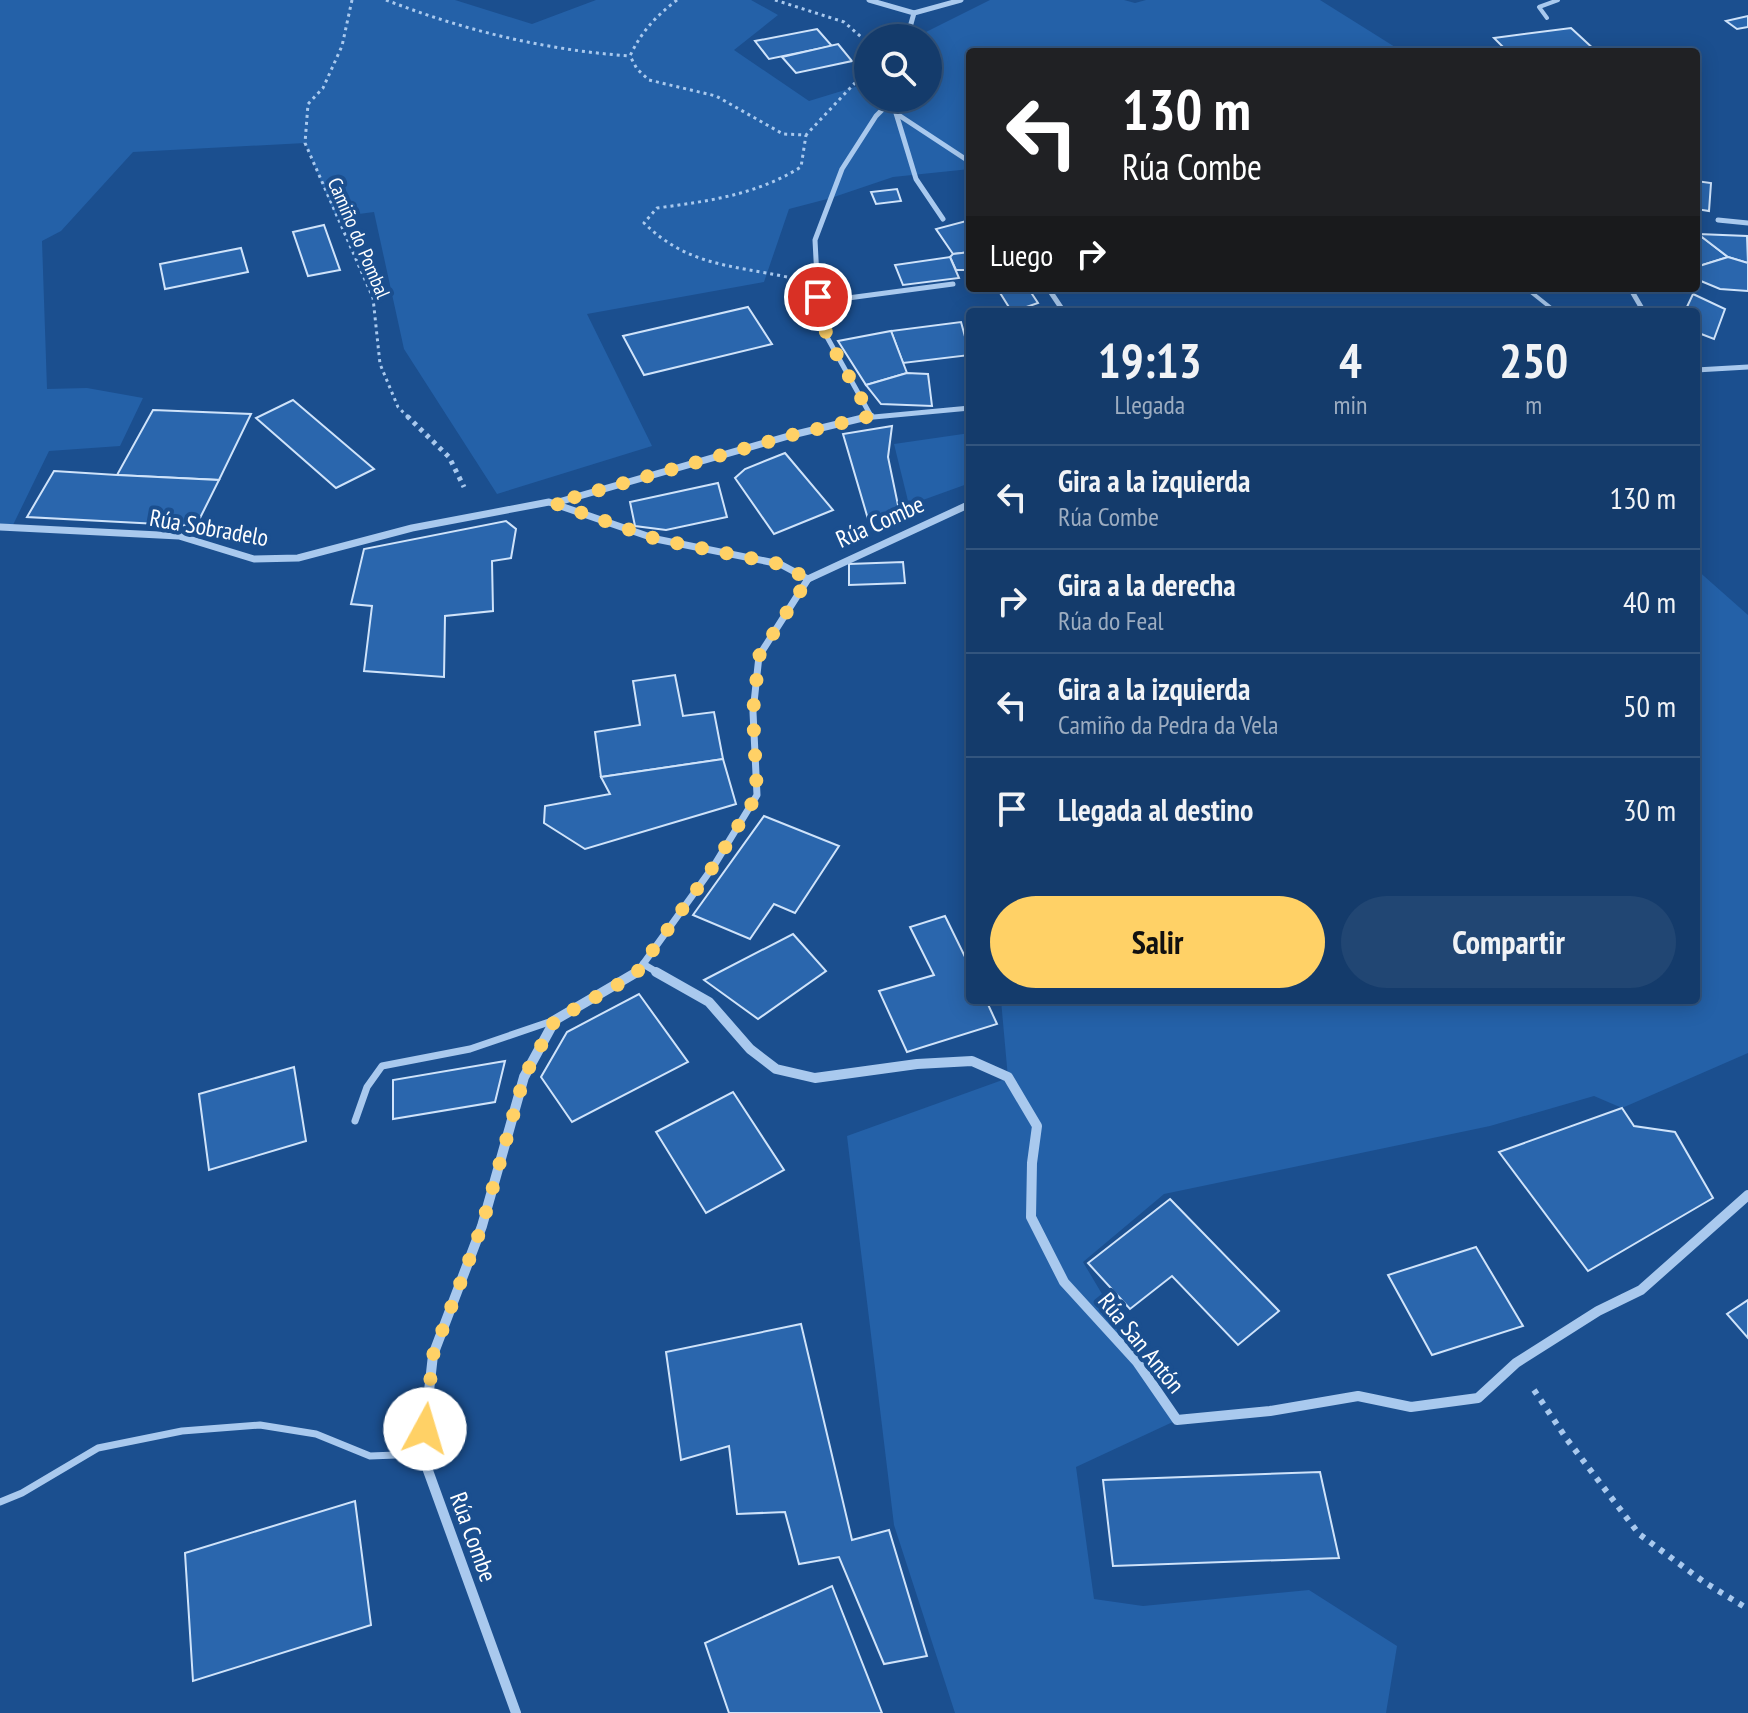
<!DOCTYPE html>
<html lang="es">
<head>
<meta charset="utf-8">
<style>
  body { margin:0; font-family:"PT Sans Narrow",sans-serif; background:#214673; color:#f1f3f6; height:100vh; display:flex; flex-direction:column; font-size:30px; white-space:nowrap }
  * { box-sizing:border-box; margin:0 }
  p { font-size:26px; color:#9dadc1 }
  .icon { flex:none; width:44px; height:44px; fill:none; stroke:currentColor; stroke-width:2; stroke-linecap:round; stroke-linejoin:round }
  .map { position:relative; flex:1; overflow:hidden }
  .drawer { position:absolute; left:966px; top:308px; width:734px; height:696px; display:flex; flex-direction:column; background:#143b6b; border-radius:8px; box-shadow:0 4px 20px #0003,0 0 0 2px #33557e }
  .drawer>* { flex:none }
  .hud { position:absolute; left:966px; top:48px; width:734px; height:244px; border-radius:8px; box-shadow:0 4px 20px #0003,0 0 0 2px #33557e; background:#202124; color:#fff; overflow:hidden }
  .controls { position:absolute; left:854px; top:24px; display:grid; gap:16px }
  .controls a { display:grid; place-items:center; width:88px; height:88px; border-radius:50%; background:#143b6b; box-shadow:0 4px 20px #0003,0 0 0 2px #33557e; font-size:40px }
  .pin { position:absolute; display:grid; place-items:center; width:68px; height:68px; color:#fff; margin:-34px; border:4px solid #fff; border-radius:50%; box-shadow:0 2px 8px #0007 }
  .me { position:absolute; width:88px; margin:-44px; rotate:6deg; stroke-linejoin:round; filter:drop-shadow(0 0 6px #0008) }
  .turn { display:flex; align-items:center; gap:28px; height:168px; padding:0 24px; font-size:36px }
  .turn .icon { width:104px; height:104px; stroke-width:2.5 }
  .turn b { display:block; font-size:56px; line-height:68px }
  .then { display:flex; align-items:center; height:76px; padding:0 24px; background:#0003; gap:16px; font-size:30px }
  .eta { display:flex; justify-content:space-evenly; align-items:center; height:136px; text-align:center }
  .eta b { font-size:48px; font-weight:600; line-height:56px }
  .cta { display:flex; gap:16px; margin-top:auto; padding:16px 24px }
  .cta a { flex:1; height:92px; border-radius:48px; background:#ffd166; color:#111; font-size:32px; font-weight:600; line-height:92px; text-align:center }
  .cta a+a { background:#214673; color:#f1f3f6 }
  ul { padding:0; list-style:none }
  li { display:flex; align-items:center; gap:24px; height:104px; padding:0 24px; border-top:2px solid #33557e }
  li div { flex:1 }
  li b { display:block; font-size:30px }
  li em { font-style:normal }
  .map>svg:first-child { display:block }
</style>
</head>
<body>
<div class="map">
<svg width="1748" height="1713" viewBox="0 0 1748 1713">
  <rect width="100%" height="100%" fill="#1b4f8f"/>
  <g fill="#2461a8">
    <path d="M0,0H455L532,24L596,0H751L778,15L734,50L809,101L868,83V98H928V38H921L924,33L990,0H1124L1135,3L1146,0H1320L1403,52H970V169L893,177L831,198L789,209L764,282L587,314L652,446L497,494L404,349L374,212L336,217L305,143L133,152L61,231L42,241L47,389L87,388L143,398L120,446L49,451L12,527H0Z"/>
    <path d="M970,433V483L909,505L894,444Z"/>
    <path d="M1696,569L1748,615V1053L1622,1108L1594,1096L1490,1126L1164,1194L1083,1262L1177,1420L1076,1467L1094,1599L1143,1606L1309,1590L1397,1646L1386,1713H955L894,1525L847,1136L1008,1078L1001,1000H1696Z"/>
  </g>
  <g fill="#2a66ad" stroke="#cfe3fa" stroke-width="2">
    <path d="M1748,16V27L1737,29L1726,21Z"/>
    <path d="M1571,28L1597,52H1508L1494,38Z"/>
    <path d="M817,29L832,46L769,59L755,41Z"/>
    <path d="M838,44L852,61L796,73L782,57Z"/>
    <path d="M1696,181L1711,183L1709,211L1696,209Z"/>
    <path d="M897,189L901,201L876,204L871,192Z"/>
    <path d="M970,220V252L953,254L936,229Z"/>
    <path d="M324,225L340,270L308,276L293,232Z"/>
    <path d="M1696,233L1698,234L1728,257L1696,267Z"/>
    <path d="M1698,234L1747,236L1748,263L1728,257Z"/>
    <path d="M241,248L248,272L165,289L160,264Z"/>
    <path d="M970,252V270H956L950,257L953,254Z"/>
    <path d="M950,257L959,278L903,285L895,265Z"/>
    <path d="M1728,257L1748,263V291L1720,289L1696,279V267Z"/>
    <path d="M997,288H1028L1038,303L1012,312Z"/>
    <path d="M1693,294L1725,309L1714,339L1696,332V312H1669L1686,309Z"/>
    <path d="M748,307L772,344L644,375L623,336Z"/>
    <path d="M961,322L970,355L903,363L891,331Z"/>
    <path d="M891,331L907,373L866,385L838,341Z"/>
    <path d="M907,373L928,374L932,406L881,404L866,385Z"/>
    <path d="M293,400L374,469L336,488L256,418Z"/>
    <path d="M153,410L251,414L219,480L117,475Z"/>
    <path d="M892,426L888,457L899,510L868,519L843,434Z"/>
    <path d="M785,453L833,510L774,534L735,478L745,469Z"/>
    <path d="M54,471L117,475L219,480L196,526L27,517Z"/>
    <path d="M718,483L727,517L666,530L635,526L630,502Z"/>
    <path d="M506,521L516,529L511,558L492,561L493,611L445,616L444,677L364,671L372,606L351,604L364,549Z"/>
    <path d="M903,562L905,583L849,585V564Z"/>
    <path d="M675,675L683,716L714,712L723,759L601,777L595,732L640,725L633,681Z"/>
    <path d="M723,759L736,804L585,849L544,823L545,806L610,794L601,777Z"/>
    <path d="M764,816L839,846L795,913L774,904L750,939L693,915Z"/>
    <path d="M945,916L970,967V1000H986L997,1024L907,1052L879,991L934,975L910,927Z"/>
    <path d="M793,934L826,971L758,1019L704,980Z"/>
    <path d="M639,994L688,1062L572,1122L541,1077L567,1032Z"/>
    <path d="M505,1061L495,1102L393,1119V1080Z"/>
    <path d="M294,1067L306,1141L209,1170L199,1094Z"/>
    <path d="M733,1092L784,1170L706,1213L656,1132Z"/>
    <path d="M1622,1108L1634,1126L1675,1132L1713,1198L1588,1271L1499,1152Z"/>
    <path d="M1170,1199L1279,1311L1238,1345L1172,1276L1130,1309L1088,1263Z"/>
    <path d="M1476,1247L1523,1326L1432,1355L1388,1275Z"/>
    <path d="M1748,1300V1338L1727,1314Z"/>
    <path d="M801,1324L852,1540L889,1530L927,1656L884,1664L839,1557L799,1564L785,1512L737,1514L729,1446L681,1460L666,1352Z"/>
    <path d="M1320,1472L1339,1558L1113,1566L1103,1480Z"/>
    <path d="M355,1501L371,1625L193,1681L185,1553Z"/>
    <path d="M832,1586L882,1713H729L705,1643Z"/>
  </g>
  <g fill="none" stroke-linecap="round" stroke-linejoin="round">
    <g stroke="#a9c9ee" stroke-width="3" stroke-dasharray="3 4" stroke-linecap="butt">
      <path d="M352,0L342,46L323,88L308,104L305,143L373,298L380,364L398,407L409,418"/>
      <path d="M386,0C466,31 545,50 630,56"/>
      <path d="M677,0C656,16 641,32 630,56L637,69L649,80L716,96L783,134L806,135L868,69"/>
      <path d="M775,0L844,22L868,43"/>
      <path d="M787,277C731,265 688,266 644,223L657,208C709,201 756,195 801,167L806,135"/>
    </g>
    <path stroke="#a9c9ee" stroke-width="5" stroke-dasharray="4 5" stroke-linecap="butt" d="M407,416L449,457L464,487"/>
    <path stroke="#a9c9ee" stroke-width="6" stroke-dasharray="5 7" stroke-linecap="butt" d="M1534,1390L1566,1438L1639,1534L1704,1582L1748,1609"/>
    <g stroke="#a9c9ee" stroke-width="4">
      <path d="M1547,18L1539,7L1558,0"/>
      <path d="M1526,288L1556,312"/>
    </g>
    <g stroke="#a9c9ee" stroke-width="7">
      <path d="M355,1121L367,1087L382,1066L470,1049L555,1020"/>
      <path d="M0,1502L22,1493L98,1448L182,1431L260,1425L316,1434L370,1456L422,1454"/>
    </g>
    <g stroke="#a9c9ee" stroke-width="5">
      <path d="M869,0L914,13"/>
      <path d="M907,38L914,13L961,0"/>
      <path d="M892,100L916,179L943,219"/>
      <path d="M897,114L970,162"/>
      <path d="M1718,220L1748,223"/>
      <path d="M1048,288L1064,312"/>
      <path d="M1630,288L1644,312"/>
      <path d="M818,297L833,300L953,284"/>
      <path d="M1696,370L1748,367"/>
      <path d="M871,416L827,337L818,297L815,240L842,169L876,116L894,98"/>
      <path d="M863,418L970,408"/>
    </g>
    <g stroke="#a9c9ee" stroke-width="7">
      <path d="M555,503L792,435L871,416"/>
      <path d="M0,527L179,536L254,559L298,558L412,528L549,502L656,539L780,564L808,579L759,656L753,712L757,795L715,864L636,974"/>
      <path d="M808,579L970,504"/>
      <path d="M643,964L660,974"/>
    </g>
    <g stroke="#a9c9ee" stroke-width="10">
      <path d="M656,972L709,1002L750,1049L776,1069L815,1078L917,1064L972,1061L1008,1077L1037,1126L1032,1163L1031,1217L1064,1282L1137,1362L1177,1420L1270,1411L1358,1396L1411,1407L1478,1398L1516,1363L1598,1311L1641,1290L1748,1195"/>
      <path d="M516,1713L422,1454L433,1355L482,1226L524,1077L555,1020L637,972"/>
    </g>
  </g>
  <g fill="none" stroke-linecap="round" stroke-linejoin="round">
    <path stroke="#ffd166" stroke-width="14" stroke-dasharray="0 25.2" d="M425,1429L433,1355L482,1226L524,1077L555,1020L635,975L715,864L757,795L753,712L759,656L808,579L780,564L656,539L554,503L792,435L871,416L827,337L818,297"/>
  </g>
  <g text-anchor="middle" stroke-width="8" stroke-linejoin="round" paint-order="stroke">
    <g font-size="20" fill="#fff" stroke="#1b4f8f">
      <text transform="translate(359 238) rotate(67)" y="7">Camiño do Pombal</text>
    </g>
    <g font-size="24" fill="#fff" stroke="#1b4f8f">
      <text transform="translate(880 522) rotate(-24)" y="8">Rúa Combe</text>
      <text transform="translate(209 528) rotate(10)" y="8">Rúa Sobradelo</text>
      <text transform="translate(1141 1343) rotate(51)" y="8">Rúa San Antón</text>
      <text transform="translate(473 1537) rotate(70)" y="8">Rúa Combe</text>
    </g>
  </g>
</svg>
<div class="controls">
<a><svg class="icon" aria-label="search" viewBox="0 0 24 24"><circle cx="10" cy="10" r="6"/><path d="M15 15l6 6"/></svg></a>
</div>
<div class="pin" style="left:818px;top:297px;background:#d93025"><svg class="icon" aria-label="arrive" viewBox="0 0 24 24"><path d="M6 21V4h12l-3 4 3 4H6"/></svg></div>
<svg class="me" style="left:425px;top:1429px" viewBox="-20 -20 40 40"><circle r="19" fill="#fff"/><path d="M0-13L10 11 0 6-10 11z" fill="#ffd166"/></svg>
<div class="hud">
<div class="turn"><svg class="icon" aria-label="left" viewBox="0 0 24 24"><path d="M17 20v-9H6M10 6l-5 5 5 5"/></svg><div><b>130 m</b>Rúa Combe</div></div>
<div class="then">Luego<svg class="icon" aria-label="right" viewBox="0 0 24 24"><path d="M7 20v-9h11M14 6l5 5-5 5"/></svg></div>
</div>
<section class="drawer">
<div class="eta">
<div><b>19:13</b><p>Llegada</p></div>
<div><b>4</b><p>min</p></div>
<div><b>250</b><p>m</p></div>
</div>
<ul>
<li><svg class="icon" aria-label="left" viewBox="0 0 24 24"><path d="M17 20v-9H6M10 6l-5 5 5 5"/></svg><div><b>Gira a la izquierda</b><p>Rúa Combe</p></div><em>130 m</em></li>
<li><svg class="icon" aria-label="right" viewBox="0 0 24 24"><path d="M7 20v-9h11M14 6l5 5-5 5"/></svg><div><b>Gira a la derecha</b><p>Rúa do Feal</p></div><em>40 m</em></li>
<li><svg class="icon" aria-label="left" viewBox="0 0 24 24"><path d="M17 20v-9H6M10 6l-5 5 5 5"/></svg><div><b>Gira a la izquierda</b><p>Camiño da Pedra da Vela</p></div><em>50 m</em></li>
<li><svg class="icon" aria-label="arrive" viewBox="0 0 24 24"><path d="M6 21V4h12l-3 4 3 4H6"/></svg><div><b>Llegada al destino</b></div><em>30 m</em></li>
</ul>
<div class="cta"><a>Salir</a><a>Compartir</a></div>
</section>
</div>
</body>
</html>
